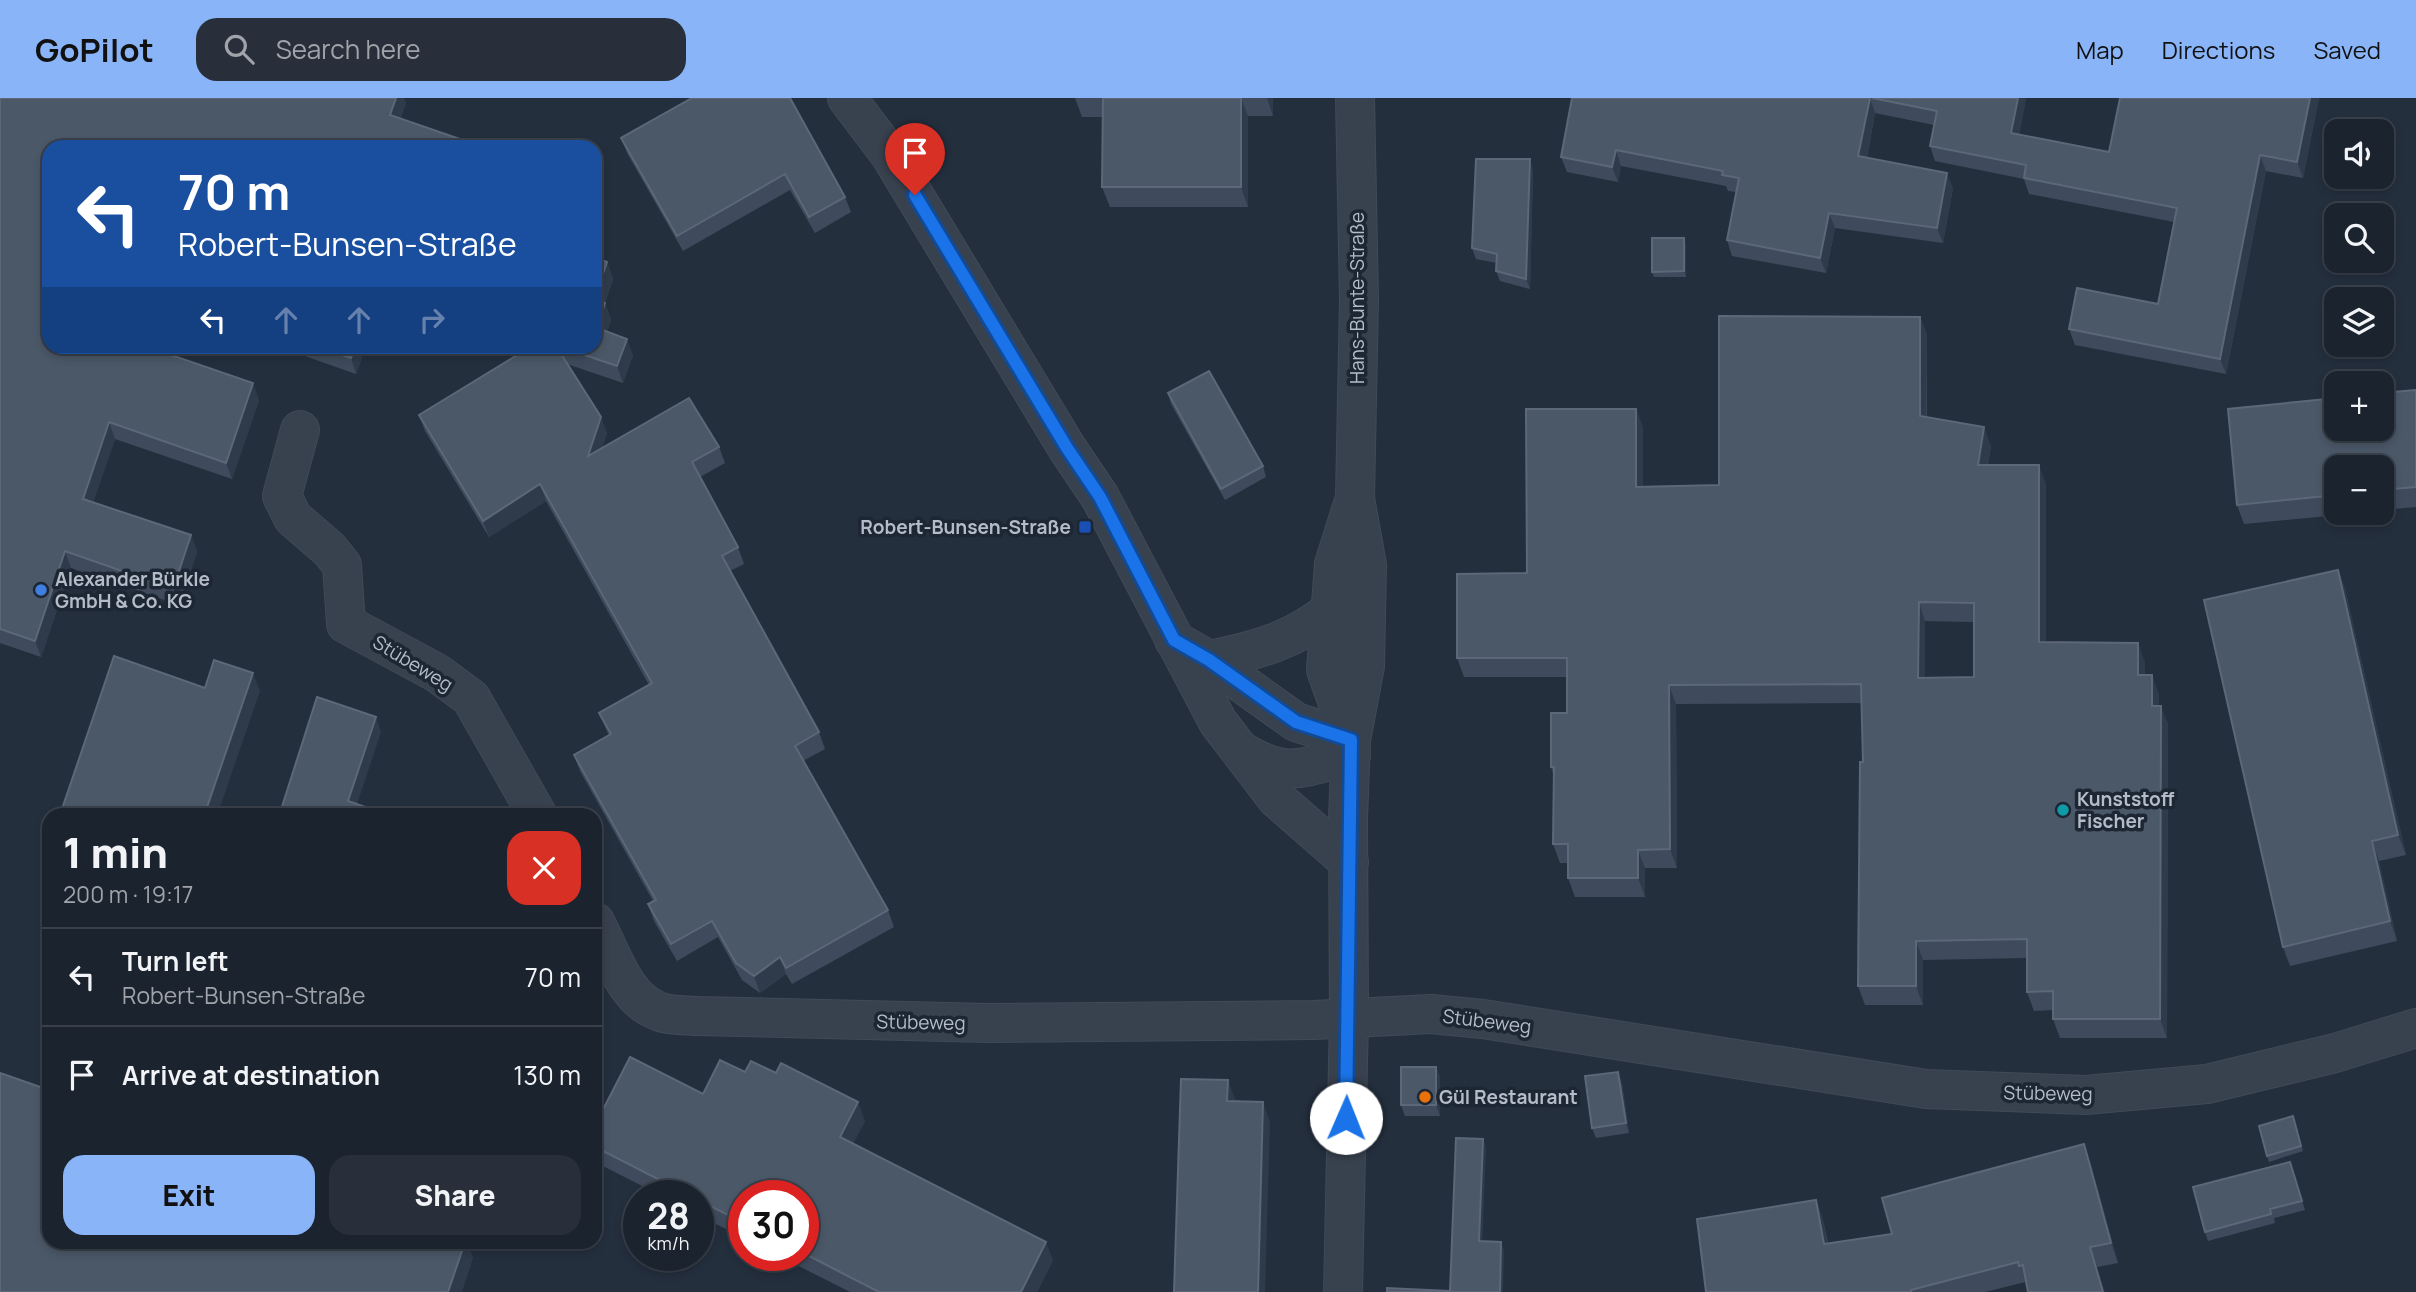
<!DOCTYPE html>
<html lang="en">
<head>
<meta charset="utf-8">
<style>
  body { margin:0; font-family:Manrope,sans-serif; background:#282f3a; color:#f1f3f6; height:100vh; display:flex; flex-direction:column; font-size:26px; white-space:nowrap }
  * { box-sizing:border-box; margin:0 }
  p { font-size:23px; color:#a0a4aa }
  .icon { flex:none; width:38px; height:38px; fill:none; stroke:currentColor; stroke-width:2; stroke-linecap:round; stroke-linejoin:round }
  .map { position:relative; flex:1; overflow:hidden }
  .panel { position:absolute; left:42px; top:710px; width:560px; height:441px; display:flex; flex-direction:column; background:#1b232e; border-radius:21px; box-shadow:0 4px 10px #0003,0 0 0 2px #39404a }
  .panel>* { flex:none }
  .banner { position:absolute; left:42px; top:42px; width:560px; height:214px; border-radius:21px; box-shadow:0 4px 10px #0003,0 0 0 2px #39404a; background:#1a4fa0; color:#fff; overflow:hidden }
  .buttons { position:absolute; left:2324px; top:21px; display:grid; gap:14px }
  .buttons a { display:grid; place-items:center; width:70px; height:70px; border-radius:14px; background:#1b232e; box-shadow:0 4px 10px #0003,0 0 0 2px #39404a; font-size:35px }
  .speed { position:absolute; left:623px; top:1082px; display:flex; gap:14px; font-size:35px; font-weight:700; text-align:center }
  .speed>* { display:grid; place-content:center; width:91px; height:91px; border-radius:50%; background:#1b232e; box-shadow:0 4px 10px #0003,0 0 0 2px #39404a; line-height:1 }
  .speed small { font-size:18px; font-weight:400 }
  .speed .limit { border:10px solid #d22; background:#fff; color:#111 }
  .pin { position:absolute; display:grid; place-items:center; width:60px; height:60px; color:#fff; margin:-72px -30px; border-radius:50% 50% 50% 0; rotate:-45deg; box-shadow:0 0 7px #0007 }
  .pin .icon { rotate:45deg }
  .me { position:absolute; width:77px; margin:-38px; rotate:1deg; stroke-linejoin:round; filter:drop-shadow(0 0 5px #0008) }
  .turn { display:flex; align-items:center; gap:24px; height:147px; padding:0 21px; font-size:32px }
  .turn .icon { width:91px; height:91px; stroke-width:2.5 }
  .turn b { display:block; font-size:49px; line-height:60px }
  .lanes { display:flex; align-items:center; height:66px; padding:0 21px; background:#0003; justify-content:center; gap:35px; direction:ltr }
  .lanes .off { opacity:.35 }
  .round { display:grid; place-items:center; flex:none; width:74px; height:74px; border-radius:21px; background:#282f3a }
  .head { display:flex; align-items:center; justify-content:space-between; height:119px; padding:0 21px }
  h1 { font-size:42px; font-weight:800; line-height:52px }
  .action { display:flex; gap:14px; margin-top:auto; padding:14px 21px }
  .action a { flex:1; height:80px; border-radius:21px; background:#8ab4f8; color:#111; font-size:28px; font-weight:800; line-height:80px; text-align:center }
  .action a+a { background:#282f3a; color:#f1f3f6 }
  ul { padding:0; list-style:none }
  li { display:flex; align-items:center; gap:21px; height:98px; padding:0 21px; border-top:2px solid #39404a }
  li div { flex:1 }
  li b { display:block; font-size:26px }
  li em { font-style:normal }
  header { display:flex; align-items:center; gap:42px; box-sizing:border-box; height:98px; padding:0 35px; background:#8ab4f8; color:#111 }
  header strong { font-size:33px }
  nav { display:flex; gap:38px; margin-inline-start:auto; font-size:24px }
  .search { width:490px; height:63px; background:#282f3a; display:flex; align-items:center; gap:18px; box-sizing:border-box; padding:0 24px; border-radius:21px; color:#a0a4aa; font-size:26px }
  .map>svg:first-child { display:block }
</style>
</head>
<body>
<header>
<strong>GoPilot</strong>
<div class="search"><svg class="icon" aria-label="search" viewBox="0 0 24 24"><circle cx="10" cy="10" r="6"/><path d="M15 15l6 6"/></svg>Search here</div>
<nav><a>Map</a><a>Directions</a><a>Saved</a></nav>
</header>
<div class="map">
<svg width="2416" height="1194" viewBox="0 0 2416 1194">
  <rect width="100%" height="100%" fill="#242f3e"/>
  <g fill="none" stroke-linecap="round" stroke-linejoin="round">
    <defs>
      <g id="minor">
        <path d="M847,0L890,57L1067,350L1100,399L1218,624L1277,701L1349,764"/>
        <path d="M300,332L282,398L293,420L329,451L342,467L346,526L437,575L471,600L538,718"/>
        <path d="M1174,542L1209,562L1296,624L1351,642"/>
        <path d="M1209,562C1255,553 1296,542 1332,511"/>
        <path d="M1350,639L1326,572L1334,466L1353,406"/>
        <path d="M1241,653C1288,681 1301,670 1351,657"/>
        <path d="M595,824C611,853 624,901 658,913C669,918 685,917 697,918L988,925L1314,922L1431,916L1483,921L1926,991L2086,997L2207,986L2335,955L2416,930"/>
        <path d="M1343,1194L1349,919L1348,721L1351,642L1365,568L1367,467L1355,400L1359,201L1355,0"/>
      </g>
    </defs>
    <use href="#minor" stroke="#414a57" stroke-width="40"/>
    <use href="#minor" stroke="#38414e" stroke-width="38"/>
  </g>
  <g fill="#3f4b5c" fill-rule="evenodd">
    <path d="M0,0L406,5L400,21L49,49V248L259,302L232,381L115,341L93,404L191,437L197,454L179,507L71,470L41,559L0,545Z"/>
    <path d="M692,0L845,99L851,114L815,135L790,92L683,153L627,55L621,40Z"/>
    <path d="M1075,0H1273V18H1248V109H1110L1102,89L1103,19H1082Z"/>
    <path d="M1572,0H2026L2019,37L2109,54L2319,0L2303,80L2266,73L2226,276L2075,247L2069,231L2158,206L2174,124L2029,96L2024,81L1935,63L1930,48L1934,27L1875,15L1867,60L1953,90L1943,145L1835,130L1826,175L1732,158L1727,142L1736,94L1728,93L1726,88L1621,68L1618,84L1567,74L1561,59Z"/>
    <path d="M1533,72L1530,191L1500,183L1496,173L1497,165L1476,161L1472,150Z"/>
    <path d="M1686,146V179H1654L1652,174Z"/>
    <path d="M607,164L613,181L605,205L611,222L607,234L633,257L623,285L567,266L607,335L602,349H719L725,365L700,379L738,449L744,466L730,473L819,634L825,651L803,663L888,812L894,829L792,886L786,876L760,895L742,882L718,839L677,863L654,823L648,806L653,803L580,673L574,657L609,638L599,615L649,587L546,403L489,439L425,333L419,317L526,252L515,248H595Z"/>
    <path d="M1920,219L1927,237V319L1991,348L1988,367L2046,386V544L2145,564V577L2159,596V608L2168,626L2167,940H2060L2053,921V912L2034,913L2027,894V860L1923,862V907H1865L1858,888L1863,664L1861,605L1676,606L1677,770H1645V799H1575L1568,780V765H1560L1553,746L1554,679L1551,669L1567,615V579H1464L1457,560L1527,475L1636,311L1643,330V388L1719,387ZM1925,523L1974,524V579L1925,580Z"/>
    <path d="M276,248H366L356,276Z"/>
    <path d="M2416,292V409L2382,412V369H2336V415H2359L2244,426L2237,407Z"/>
    <path d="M1168,295L1263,368L1266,379L1225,402L1171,306Z"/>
    <path d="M2338,472L2345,491L2406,757L2379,763L2397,843L2290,868L2283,849Z"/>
    <path d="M1436,969L1440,979V1018H1405L1401,1007Z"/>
    <path d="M745,974L865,1023L853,1045L1053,1162L1037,1194H850L777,1157H803V1097H744V1140L698,1117V1097H660L595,1064V1027L703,996Z"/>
    <path d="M1622,985L1629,1035L1596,1040L1592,1030Z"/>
    <path d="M2293,1018L2303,1053L2269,1064L2267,1058Z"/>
    <path d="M2084,1046L2091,1066L2118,1165L2097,1169L2027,1188L2025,1184L1985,1194H1706L1816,1102L1823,1122L1828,1145L1892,1136Z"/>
    <path d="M2293,1074L2305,1112L2274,1120L2275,1125L2208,1143L2205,1134Z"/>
  </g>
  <g fill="#2f3b4b">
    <path d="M396,0H404L406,5L396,34L390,17Z"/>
    <path d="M1241,0L1248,18V109L1241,89Z"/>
    <path d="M1267,0H1273V18Z"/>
    <path d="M1870,0L1875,15L1864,74L1858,58Z"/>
    <path d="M2018,0H2026L2017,51L2011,35Z"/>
    <path d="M2310,0H2319L2303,80L2297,64Z"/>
    <path d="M1616,52L1621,68L1618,84L1612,69Z"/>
    <path d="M2260,57L2266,73L2226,276L2220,261Z"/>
    <path d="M1530,61L1533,72L1530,191L1526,181Z"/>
    <path d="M1947,75L1953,90L1943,145L1937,130Z"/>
    <path d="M1829,115L1835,130L1826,175L1820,160Z"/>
    <path d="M1684,140L1686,146V179L1684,173Z"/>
    <path d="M607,164L613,181L600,218L595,204V200Z"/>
    <path d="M605,205L611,222L603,247L597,230Z"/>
    <path d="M1920,219L1927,237L1926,337L1920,318Z"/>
    <path d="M627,241L633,257L623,285L617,268Z"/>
    <path d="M355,248H366L356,276L351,260Z"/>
    <path d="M253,285L259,302L232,381L226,365Z"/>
    <path d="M1636,311L1643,330V407L1636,389Z"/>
    <path d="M601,319L607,335L594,374L588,358Z"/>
    <path d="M109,324L115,341L89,417L83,401Z"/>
    <path d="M1984,329L1991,348L1985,386L1978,367Z"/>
    <path d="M2039,367L2046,386V563L2039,544Z"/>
    <path d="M540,386L546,403L489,439L483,423Z"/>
    <path d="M191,437L197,454L179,507L173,491Z"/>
    <path d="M65,453L71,470L41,559L35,543Z"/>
    <path d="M2338,472L2345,491L2406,757L2398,737Z"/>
    <path d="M1919,504L1925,523V599L1918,580Z"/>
    <path d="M2138,545L2145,564V596L2138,577Z"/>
    <path d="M253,575L260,593L217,718H204Z"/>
    <path d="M2152,577L2159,596V627L2152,608Z"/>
    <path d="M1669,587L1676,606L1677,770L1670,751Z"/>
    <path d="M2161,608L2168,626L2167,940L2160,921Z"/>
    <path d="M376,619L381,634L353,718L348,703Z"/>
    <path d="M2372,743L2379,763L2397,843L2390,823Z"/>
    <path d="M1638,752L1645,770V799L1638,780Z"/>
    <path d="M1916,843L1923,862V907L1916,888Z"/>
    <path d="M780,859L786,876L760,895L754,878Z"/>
    <path d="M1436,969L1440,979V1018L1436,1007Z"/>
    <path d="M1618,974L1622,985L1629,1035L1626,1025Z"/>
    <path d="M1228,982L1235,1001L1234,1023L1227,1003Z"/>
    <path d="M858,1004L865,1023L847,1057L840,1039Z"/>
    <path d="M1263,1004L1270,1024L1265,1194H1258Z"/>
    <path d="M1483,1041L1486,1049L1482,1151L1479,1143Z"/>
    <path d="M2084,1046L2091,1066L2118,1165L2111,1145Z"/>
    <path d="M1816,1102L1823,1122L1831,1165L1824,1146Z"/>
    <path d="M465,1144H468L473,1160L462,1194H448Z"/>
    <path d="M1046,1144L1053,1162L1037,1194H1021Z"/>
    <path d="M1501,1144L1504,1152L1503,1194H1500Z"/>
    <path d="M2090,1149L2097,1169L2105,1194H2103Z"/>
  </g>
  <g fill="#4b5868" stroke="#5c6777" stroke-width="2" fill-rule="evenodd">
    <path d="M0,0H396L390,17L483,49H49V248H145L253,285L226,365L109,324L83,401L191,437L173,491L65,453L35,543L0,531Z"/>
    <path d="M692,0H790L845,99L809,119L785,76L677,138L621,40Z"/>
    <path d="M1103,0H1241V89H1102Z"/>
    <path d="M1572,0H1870L1858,58L1947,75L1937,130L1829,115L1820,160L1727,142L1739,80L1722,77L1723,73L1616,52L1612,69L1561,59Z"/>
    <path d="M1872,0H2018L2011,35L2109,54L2120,0H2310L2297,64L2260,57L2220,261L2069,231L2077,190L2158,206L2177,110L2024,80L2026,67L1930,48L1937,13Z"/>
    <path d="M1476,61H1530L1526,181L1496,173L1497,156L1472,150Z"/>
    <path d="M1652,140H1684V173L1652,174Z"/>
    <path d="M595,160L607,164L595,200Z"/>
    <path d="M595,202L605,205L597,230L627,241L617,268L558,248H595Z"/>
    <path d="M1719,218L1920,219V318L1984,329L1978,367H2039V544L2138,545V577H2152V608H2161L2160,921H2053V893L2027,894V841L1916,843V888H1858L1860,664H1863L1861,586L1669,587L1670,751L1638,752V780H1568V746H1553L1554,669H1551V615H1567V560H1457V476L1527,475L1526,311H1636V389L1719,387ZM1919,504L1974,505V579L1918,580Z"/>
    <path d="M316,248H355L351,260Z"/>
    <path d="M532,248H556L601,319L588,358L689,300L719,349L692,364L738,449L722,458L819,634L795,648L888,812L786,870L780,859L754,878L736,865L712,823L671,846L648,806L656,802L574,657L611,636L599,615L652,585L540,386L483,423L419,317Z"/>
    <path d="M1209,273L1263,368L1221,391L1168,295Z"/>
    <path d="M2416,292V389L2382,392V369H2336V397L2237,407L2228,311L2336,300V331H2382V295Z"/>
    <path d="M2338,472L2398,737L2372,743L2390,823L2283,849L2204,502Z"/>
    <path d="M114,558L205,590L214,562L253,575L204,718H71L61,714Z"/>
    <path d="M317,599L376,619L348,703L391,718H279Z"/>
    <path d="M630,959L703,996L720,962L745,974L751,963L776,975L781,965L858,1004L840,1039L1046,1144L1021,1194H879L803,1155V1097H744V1125L698,1102V1097H689L595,1049V1027Z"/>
    <rect x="1401" y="969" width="35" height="38"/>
    <path d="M1618,974L1626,1025L1592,1030L1585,978Z"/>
    <path d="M0,975L49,992V1144H465L448,1194H0Z"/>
    <path d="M1181,981L1228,982L1227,1003L1263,1004L1258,1194H1174Z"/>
    <path d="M2293,1018L2301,1048L2267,1058L2259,1028Z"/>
    <path d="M1456,1040L1483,1041L1479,1143L1501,1144L1500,1194H1387V1190L1450,1193Z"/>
    <path d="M2084,1046L2111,1145L2090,1149L2103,1194H2028L2023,1167L2019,1168L2018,1164L1911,1192V1194H1706L1697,1121L1816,1102L1824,1146L1892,1136L1882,1100Z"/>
    <path d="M2290,1064L2302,1103L2270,1111L2271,1116L2205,1134L2193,1089Z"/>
  </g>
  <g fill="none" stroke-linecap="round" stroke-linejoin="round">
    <defs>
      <path id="route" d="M915,97L1067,350L1100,399L1174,542L1209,562L1296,624L1351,642L1346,1020"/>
    </defs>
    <use href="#route" stroke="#114b97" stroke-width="18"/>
    <use href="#route" stroke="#1a73e8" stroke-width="12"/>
  </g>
  <rect fill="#1a4fb4" stroke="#1d2633" stroke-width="2.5" x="1078" y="422" width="14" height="14" rx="3.5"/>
  <circle fill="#3f7fe0" stroke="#1d2633" stroke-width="2.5" cx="41" cy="492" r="7"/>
  <circle fill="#0f9aa8" stroke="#1d2633" stroke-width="2.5" cx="2063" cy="712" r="7"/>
  <circle fill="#e8710a" stroke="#1d2633" stroke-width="2.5" cx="1425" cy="999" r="7"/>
  <g text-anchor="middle" stroke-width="7" stroke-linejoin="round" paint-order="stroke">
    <g font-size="19" fill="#b4bcc9" stroke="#1d2633">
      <text transform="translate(1357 200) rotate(-90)" y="7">Hans-Bunte-Straße</text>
      <text transform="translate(413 565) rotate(31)" y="7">Stübeweg</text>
      <text transform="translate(1487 923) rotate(7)" y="7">Stübeweg</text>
      <text transform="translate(921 924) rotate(1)" y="7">Stübeweg</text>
      <text transform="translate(2048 995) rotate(1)" y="7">Stübeweg</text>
    </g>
    <g font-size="19" font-weight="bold" fill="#b4bcc9" stroke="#1d2633" text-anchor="start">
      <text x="1071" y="436" text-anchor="end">Robert-Bunsen-Straße</text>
      <text x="55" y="488">Alexander Bürkle<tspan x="55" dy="22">GmbH &amp; Co. KG</tspan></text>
      <text x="2077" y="708">Kunststoff<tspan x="2077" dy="22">Fischer</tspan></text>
      <text x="1439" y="1006">Gül Restaurant</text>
    </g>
  </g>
</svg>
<div class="buttons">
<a><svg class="icon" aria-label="sound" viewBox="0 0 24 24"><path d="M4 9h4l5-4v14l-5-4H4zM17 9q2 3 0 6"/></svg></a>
<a><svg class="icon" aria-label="search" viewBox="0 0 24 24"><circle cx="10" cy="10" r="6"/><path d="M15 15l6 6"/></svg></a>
<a><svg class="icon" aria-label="layers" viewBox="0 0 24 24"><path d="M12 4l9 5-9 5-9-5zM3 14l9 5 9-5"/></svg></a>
<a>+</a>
<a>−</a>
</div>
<div class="speed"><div>28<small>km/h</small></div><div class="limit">30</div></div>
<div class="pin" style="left:915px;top:97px;background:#d93025"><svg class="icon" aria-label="arrive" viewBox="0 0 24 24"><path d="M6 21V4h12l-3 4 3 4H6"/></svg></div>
<svg class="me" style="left:1346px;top:1020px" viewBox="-20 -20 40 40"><circle r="19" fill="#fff"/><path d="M0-13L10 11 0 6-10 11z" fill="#1a73e8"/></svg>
<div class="banner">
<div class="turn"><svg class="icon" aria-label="left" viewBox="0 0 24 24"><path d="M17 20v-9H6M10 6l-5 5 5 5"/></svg><div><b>70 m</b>Robert-Bunsen-Straße</div></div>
<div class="lanes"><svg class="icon" aria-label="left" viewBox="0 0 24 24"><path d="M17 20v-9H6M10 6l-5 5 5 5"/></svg><svg class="icon off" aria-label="ahead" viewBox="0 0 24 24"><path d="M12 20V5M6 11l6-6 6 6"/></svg><svg class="icon off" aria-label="ahead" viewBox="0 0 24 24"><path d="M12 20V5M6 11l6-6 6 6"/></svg><svg class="icon off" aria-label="right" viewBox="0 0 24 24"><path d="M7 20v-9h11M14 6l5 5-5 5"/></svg></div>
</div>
<section class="panel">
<div class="head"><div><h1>1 min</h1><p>200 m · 19:17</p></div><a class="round" style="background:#d93025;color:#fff"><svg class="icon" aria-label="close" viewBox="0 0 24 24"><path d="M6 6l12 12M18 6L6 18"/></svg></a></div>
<ul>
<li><svg class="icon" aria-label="left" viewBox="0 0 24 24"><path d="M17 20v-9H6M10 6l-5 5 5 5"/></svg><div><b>Turn left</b><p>Robert-Bunsen-Straße</p></div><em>70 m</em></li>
<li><svg class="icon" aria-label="arrive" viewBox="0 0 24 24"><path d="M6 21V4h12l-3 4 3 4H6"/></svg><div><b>Arrive at destination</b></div><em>130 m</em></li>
</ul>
<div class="action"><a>Exit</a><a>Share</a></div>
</section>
</div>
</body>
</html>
